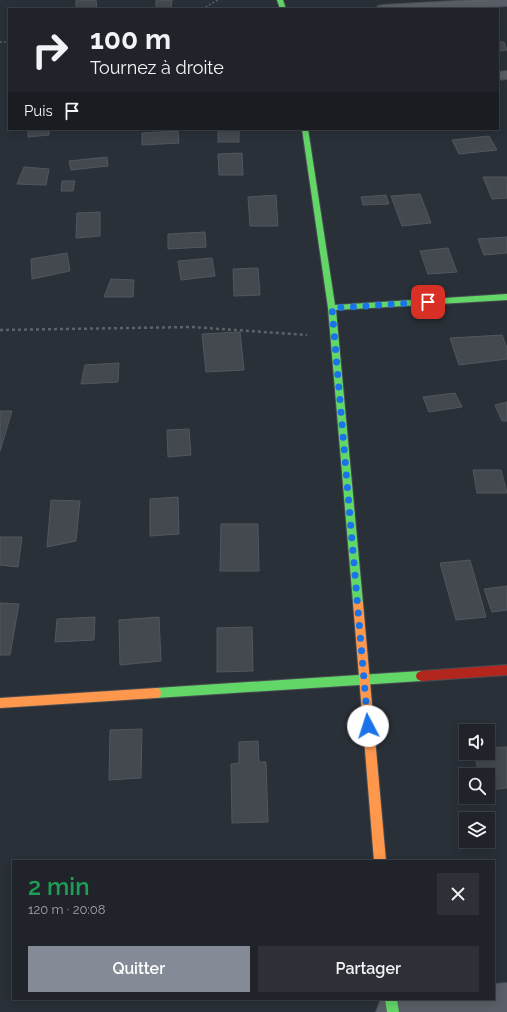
<!DOCTYPE html>
<html lang="fr">
<head>
<meta charset="utf-8">
<style>
  body { margin:0; font-family:Raleway,sans-serif; background:#2d3036; color:#f1f3f6; height:100vh; display:flex; flex-direction:column; font-size:15px; white-space:nowrap }
  * { box-sizing:border-box; margin:0 }
  p { font-size:13px; color:#a2a4a8 }
  .icon { flex:none; width:22px; height:22px; fill:none; stroke:currentColor; stroke-width:2; stroke-linecap:round; stroke-linejoin:round }
  .map { position:relative; flex:1; overflow:hidden }
  .drawer { position:absolute; left:12px; top:860px; width:483px; height:140px; display:flex; flex-direction:column; background:#20242a; border-radius:0px; box-shadow:0 2px 10px #0003,0 0 0 1px #3d4147 }
  .drawer>* { flex:none }
  .banner { position:absolute; left:8px; top:8px; width:491px; height:122px; border-radius:0px; box-shadow:0 2px 10px #0003,0 0 0 1px #3d4147; background:#20242a; color:#f1f3f6; overflow:hidden }
  .tools { position:absolute; left:459px; top:724px; display:grid; gap:8px }
  .tools a { display:grid; place-items:center; width:36px; height:36px; border-radius:0px; background:#20242a; box-shadow:0 2px 10px #0003,0 0 0 1px #3d4147; font-size:20px }
  .pin { position:absolute; display:grid; place-items:center; width:34px; height:34px; color:#fff; margin:-17px; border-radius:8px; box-shadow:0 2px 6px #0006 }
  .me { position:absolute; width:44px; margin:-22px; rotate:355deg; stroke-linejoin:round; filter:drop-shadow(0 0 3px #0008) }
  .turn { display:flex; align-items:center; gap:14px; height:84px; padding:0 16px; font-size:18px }
  .turn .icon { width:52px; height:52px; stroke-width:2.5 }
  .turn b { display:block; font-size:28px; line-height:34px }
  .then { display:flex; align-items:center; height:38px; padding:0 16px; background:#0003; gap:8px; font-size:15px }
  .round { display:grid; place-items:center; flex:none; width:42px; height:42px; border-radius:0px; background:#2d3036 }
  .summary { display:flex; align-items:center; justify-content:space-between; height:68px; padding:0 16px }
  h1 { font-size:24px; font-weight:600; line-height:30px; color:#1e9e55 }
  .cta { display:flex; gap:8px; margin-top:auto; padding:8px 16px }
  .cta a { flex:1; height:46px; border-radius:0px; background:#848b96; color:#fff; font-size:16px; font-weight:600; line-height:46px; text-align:center }
  .cta a+a { background:#2d3036; color:#f1f3f6 }
  .map>svg:first-child { display:block }
</style>
</head>
<body>
<div class="map">
<svg width="507" height="1012" viewBox="0 0 507 1012">
  <rect width="100%" height="100%" fill="#2a3038"/>
  <g fill="#444950" stroke="#52575f">
    <path d="M76,0H96L97,9H76Z"/>
    <path d="M156,0H172L171,9H156Z"/>
    <path d="M498,42H504L507,50L498,51Z"/>
    <path d="M28,129H49V135L28,137Z"/>
    <rect x="218" y="129" width="21" height="13"/>
    <path d="M178,131L179,143L142,145V133Z"/>
    <path d="M489,136L497,150L459,154L452,140Z"/>
    <path d="M242,153L243,175H219L218,154Z"/>
    <path d="M107,157L108,166L71,170L69,161Z"/>
    <path d="M24,167L49,169L46,185L17,184Z"/>
    <path d="M483,177H507V198L492,199Z"/>
    <path d="M62,181H75L73,191H61Z"/>
    <path d="M420,194L431,223L402,226L391,196Z"/>
    <path d="M276,195L278,226H250L248,197Z"/>
    <path d="M386,195L389,204L363,205L361,197Z"/>
    <path d="M100,212V236L76,238L77,213Z"/>
    <path d="M205,232L206,247L168,249V234Z"/>
    <path d="M507,237V253L484,255L478,239Z"/>
    <path d="M448,248L457,272L428,274L420,251Z"/>
    <path d="M67,253L70,271L32,279L31,259Z"/>
    <path d="M212,258L215,276L181,280L178,261Z"/>
    <path d="M258,268L260,295L234,296L233,269Z"/>
    <path d="M111,279L134,280L133,297H104Z"/>
    <path d="M240,332L244,370L206,372L202,334Z"/>
    <path d="M502,335L507,348V359L459,365L450,338Z"/>
    <path d="M119,363L118,382L81,384L85,365Z"/>
    <path d="M455,393L462,407L429,412L423,397Z"/>
    <path d="M507,402V421H502L495,405Z"/>
    <path d="M0,411H12L0,451Z"/>
    <path d="M189,429L191,455L168,457L167,430Z"/>
    <path d="M473,470H501L507,493H477Z"/>
    <path d="M178,497L179,534L150,536V499Z"/>
    <path d="M51,500L80,501L76,541L47,547Z"/>
    <path d="M221,524H258L259,571H220Z"/>
    <path d="M0,537H22L18,567L0,565Z"/>
    <path d="M470,560L486,617L456,620L440,563Z"/>
    <path d="M507,586V610L492,612L484,589Z"/>
    <path d="M0,603L19,604L10,655H0Z"/>
    <path d="M95,617L94,640L55,642L57,619Z"/>
    <path d="M159,617L161,661L120,665L119,620Z"/>
    <path d="M252,627L253,671L217,672V628Z"/>
    <path d="M142,729L141,778L109,780L110,730Z"/>
    <path d="M258,741L259,762H266L268,822L232,823L231,764L239,763V742Z"/>
    <path d="M507,747V788L488,790V775H479L474,753H488V748Z"/>
  </g>
  <g fill="none" stroke-linecap="round" stroke-linejoin="round">
    <defs>
      <g id="street">
        <path d="M472,0H507V6L454,9H376L378,6L383,5Z"/>
        <path d="M507,71V79L498,80V72Z"/>
        <path d="M507,983V1012H376L380,1001L385,999H494V984Z"/>
      </g>
      <g id="fast">
        <path d="M277,0H283L286,9H280Z"/>
        <path d="M302,129H308L335,305L507,294V300L336,310L363,603L361,606L358,607L355,606L353,603L328,308Z"/>
        <path d="M421,671L425,673L426,676L425,679L421,681L156,698L152,697L151,693L152,689L156,688Z"/>
        <path d="M385,999H397L399,1012H387Z"/>
      </g>
      <g id="slow">
        <path d="M358,599L361,600L363,603L386,861H374L353,603L355,600Z"/>
        <path d="M156,688L160,689L161,693L160,697L156,698L0,708V698Z"/>
      </g>
      <path id="jam" d="M507,665V675L421,681L417,679L416,676L417,673L421,671Z"/>
    </defs>
    <use href="#street" stroke="#484c53" stroke-width="2"/>
    <use href="#fast" stroke="#484c53" stroke-width="2"/>
    <use href="#slow" stroke="#484c53" stroke-width="2"/>
    <use href="#jam" stroke="#484c53" stroke-width="2"/>
    <g stroke="#5d636a" stroke-width="1.5" stroke-dasharray="2 2" stroke-linecap="butt">
      <path d="M202,9L218,0"/>
      <path d="M0,42H9"/>
    </g>
    <path stroke="#5d636a" stroke-width="2.5" stroke-dasharray="3 3" stroke-linecap="butt" d="M0,330L192,327L307,335"/>
    <use href="#street" fill="#5a5e66" fill-rule="evenodd"/>
    <use href="#fast" fill="#63d668" fill-rule="evenodd"/>
    <use href="#slow" fill="#ff974d" fill-rule="evenodd"/>
    <use href="#jam" fill="#b3261e" fill-rule="evenodd"/>
  </g>
  <g fill="none" stroke-linecap="round" stroke-linejoin="round">
    <path stroke="#1a73e8" stroke-width="7" stroke-dasharray="0 12.6" d="M368,726L332,308L428,302"/>
  </g>
</svg>
<div class="tools">
<a><svg class="icon" aria-label="sound" viewBox="0 0 24 24"><path d="M4 9h4l5-4v14l-5-4H4zM17 9q2 3 0 6"/></svg></a>
<a><svg class="icon" aria-label="search" viewBox="0 0 24 24"><circle cx="10" cy="10" r="6"/><path d="M15 15l6 6"/></svg></a>
<a><svg class="icon" aria-label="layers" viewBox="0 0 24 24"><path d="M12 4l9 5-9 5-9-5zM3 14l9 5 9-5"/></svg></a>
</div>
<div class="pin" style="left:428px;top:302px;background:#d93025"><svg class="icon" aria-label="arrive" viewBox="0 0 24 24"><path d="M6 21V4h12l-3 4 3 4H6"/></svg></div>
<svg class="me" style="left:368px;top:726px" viewBox="-20 -20 40 40"><circle r="19" fill="#fff"/><path d="M0-13L10 11 0 6-10 11z" fill="#1a73e8"/></svg>
<div class="banner">
<div class="turn"><svg class="icon" aria-label="right" viewBox="0 0 24 24"><path d="M7 20v-9h11M14 6l5 5-5 5"/></svg><div><b>100 m</b>Tournez à droite</div></div>
<div class="then">Puis<svg class="icon" aria-label="arrive" viewBox="0 0 24 24"><path d="M6 21V4h12l-3 4 3 4H6"/></svg></div>
</div>
<section class="drawer">
<div class="summary"><div><h1>2 min</h1><p>120 m · 20:08</p></div><a class="round"><svg class="icon" aria-label="close" viewBox="0 0 24 24"><path d="M6 6l12 12M18 6L6 18"/></svg></a></div>
<div class="cta"><a>Quitter</a><a>Partager</a></div>
</section>
</div>
</body>
</html>
